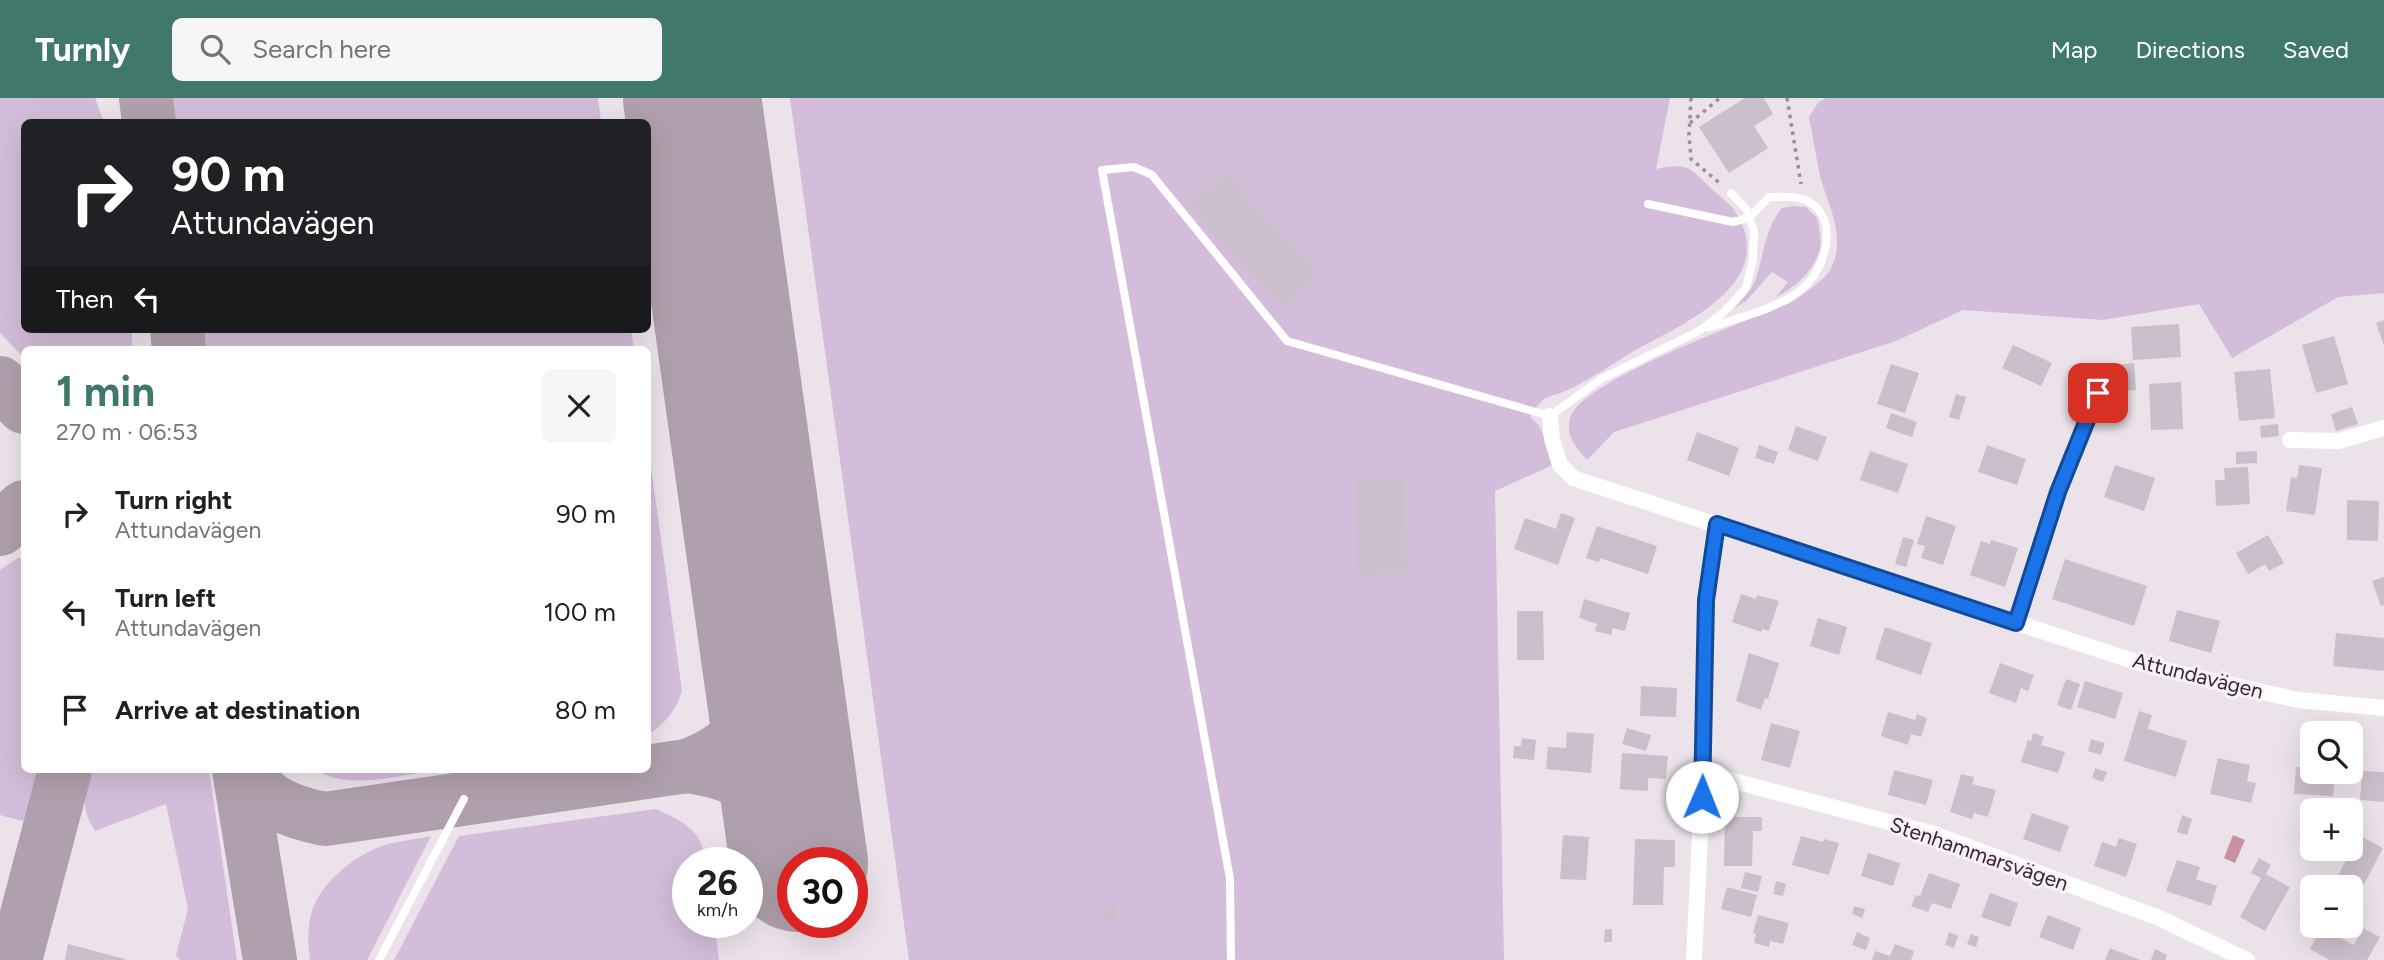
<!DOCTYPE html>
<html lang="en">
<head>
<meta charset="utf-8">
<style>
  body { margin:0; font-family:Figtree,sans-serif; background:#f6f6f6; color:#202124; height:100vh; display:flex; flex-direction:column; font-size:26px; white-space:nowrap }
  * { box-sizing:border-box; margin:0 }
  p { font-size:23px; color:#757577 }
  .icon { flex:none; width:38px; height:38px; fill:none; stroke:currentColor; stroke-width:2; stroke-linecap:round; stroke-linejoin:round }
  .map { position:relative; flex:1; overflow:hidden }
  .panel { position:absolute; left:21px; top:248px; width:630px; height:427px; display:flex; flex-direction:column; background:#fff; border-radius:10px; box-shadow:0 7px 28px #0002 }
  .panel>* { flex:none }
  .top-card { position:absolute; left:21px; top:21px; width:630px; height:214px; border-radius:10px; box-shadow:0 7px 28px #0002; background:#202124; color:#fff; overflow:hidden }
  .controls { position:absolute; left:2300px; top:623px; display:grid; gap:14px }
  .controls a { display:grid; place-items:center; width:63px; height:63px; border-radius:10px; background:#fff; box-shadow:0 7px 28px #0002; font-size:35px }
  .speed { position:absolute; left:672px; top:749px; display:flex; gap:14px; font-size:35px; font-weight:700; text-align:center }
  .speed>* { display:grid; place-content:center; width:91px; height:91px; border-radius:50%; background:#fff; box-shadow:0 7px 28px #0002; line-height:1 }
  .speed small { font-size:18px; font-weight:400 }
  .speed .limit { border:10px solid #d22; background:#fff; color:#111 }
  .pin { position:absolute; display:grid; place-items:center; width:60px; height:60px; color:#fff; margin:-30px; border-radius:14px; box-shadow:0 4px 10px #0006 }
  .me { position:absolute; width:77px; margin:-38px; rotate:1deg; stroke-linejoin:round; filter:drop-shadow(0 0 5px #0008) }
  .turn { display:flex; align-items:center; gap:24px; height:147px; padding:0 35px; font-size:32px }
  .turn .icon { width:91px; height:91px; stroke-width:2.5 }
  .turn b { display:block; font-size:49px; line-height:60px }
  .then { display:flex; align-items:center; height:66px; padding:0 35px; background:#0003; gap:14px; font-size:26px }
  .round { display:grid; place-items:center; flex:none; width:74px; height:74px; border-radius:10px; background:#f6f6f6 }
  .overview { display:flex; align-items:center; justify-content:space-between; height:119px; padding:0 35px }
  h1 { font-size:42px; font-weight:700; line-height:52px; color:#40796c }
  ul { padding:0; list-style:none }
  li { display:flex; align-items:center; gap:21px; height:98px; padding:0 35px }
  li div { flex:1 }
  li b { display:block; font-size:26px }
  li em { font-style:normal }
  header { display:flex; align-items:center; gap:42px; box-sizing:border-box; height:98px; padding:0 35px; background:#40796c; color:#fff }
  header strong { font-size:33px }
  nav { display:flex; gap:38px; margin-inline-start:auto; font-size:24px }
  .search { width:490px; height:63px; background:#f6f6f6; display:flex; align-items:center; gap:18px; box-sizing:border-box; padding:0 24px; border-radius:10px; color:#757577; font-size:26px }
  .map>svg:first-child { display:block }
</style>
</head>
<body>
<header>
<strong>Turnly</strong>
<div class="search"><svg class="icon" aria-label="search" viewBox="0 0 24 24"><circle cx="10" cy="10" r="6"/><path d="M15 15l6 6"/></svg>Search here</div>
<nav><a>Map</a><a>Directions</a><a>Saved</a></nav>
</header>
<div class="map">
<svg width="2384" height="862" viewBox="0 0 2384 862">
  <rect width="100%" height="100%" fill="#ebe2ea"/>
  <g fill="#d3bdda">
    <path d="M0,0H95L104,24H24V231H132V252H24V260L0,235Z"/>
    <path d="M168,0H598L601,24H171Z"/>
    <path d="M790,0H1670L1656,71C1689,65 1687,68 1711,90C1718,98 1729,104 1734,112C1781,181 1690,223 1641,249C1618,262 1596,278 1572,290C1547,302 1546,293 1530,319L1539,327L1555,366L1495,393L1504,862H909Z"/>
    <path d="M1826,0H2384V195L2338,199L2232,260L2199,206L2103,222L1963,212L1896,243L1614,334L1587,362C1576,349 1565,338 1570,320C1581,282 1751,222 1792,204C1803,196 1827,181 1832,168C1846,138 1828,107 1820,78C1816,59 1813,39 1809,19L1818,5Z"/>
    <path d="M1794,108L1806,109L1817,120C1819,130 1823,144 1819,154C1813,174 1794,190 1776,199L1788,184L1772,174L1746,203L1735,210C1742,201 1750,193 1755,183C1765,156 1763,134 1782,110Z"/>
    <path d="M200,231H631L634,252H203Z"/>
    <path d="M648,347L682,593C676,613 664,626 648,637Z"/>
    <path d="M18,460H24V672H39L26,724L0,717V472Z"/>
    <path d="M94,672H209L237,862H180L176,857L188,811L166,706L95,733C82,711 80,695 94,672Z"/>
    <path d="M316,672H437C399,677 351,693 316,672Z"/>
    <path d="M656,711C684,724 702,731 706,765H688V824H714L719,862H394L459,738Z"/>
    <path d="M431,738L367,862H310C308,845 307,829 312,813C320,786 352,760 377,750C393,743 414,742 431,738Z"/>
  </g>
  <path fill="#ca90a3" d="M2233,737L2245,742L2235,765L2224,760Z"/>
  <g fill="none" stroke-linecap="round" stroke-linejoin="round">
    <g stroke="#b0a0ad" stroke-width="54">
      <path d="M146,0L149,24"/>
      <path d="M177,231L179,252"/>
      <path d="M0,285L24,309"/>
      <path d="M0,431L24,409"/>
      <path d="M687,668C751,677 772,697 798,754"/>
      <path d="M239,672L270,862"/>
      <path d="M246,672C260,704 294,715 325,721L687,668C747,646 756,616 770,558"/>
      <path d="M15,862L65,672"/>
    </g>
    <path stroke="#b0a0ad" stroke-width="138" d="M692,0L799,765"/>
  </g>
  <g fill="#cbbfcb">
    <path d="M1745,0H1764L1773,16L1754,28L1768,50L1729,75L1699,29Z"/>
    <path d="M1225,75L1320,176L1284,210L1189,109Z"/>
    <path d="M2384,222V248L2376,225Z"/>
    <path d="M2179,226L2181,259L2133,262L2131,229Z"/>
    <path d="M2334,238L2348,286L2316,295L2302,247Z"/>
    <path d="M2013,247L2052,265L2041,288L2002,270Z"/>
    <path d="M2134,265L2136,292L2117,293L2115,267Z"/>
    <path d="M1891,266L1919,275L1905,315L1877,306Z"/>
    <path d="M2270,271L2275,320L2239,323L2234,274Z"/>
    <path d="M2181,284L2183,331L2151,332L2149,286Z"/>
    <path d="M1956,296L1966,299L1959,322L1949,319Z"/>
    <path d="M2352,309L2358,326L2336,333L2331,316Z"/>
    <path d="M1891,315L1917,324L1912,339L1886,330Z"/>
    <path d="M2278,326L2279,338L2261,340L2260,328Z"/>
    <path d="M1796,328L1827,339L1818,363L1788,352Z"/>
    <path d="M1697,334L1739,350L1729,378L1687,362Z"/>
    <path d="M1759,347L1778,354L1774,366L1755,360Z"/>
    <path d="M1987,347L2026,361L2017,387L1978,374Z"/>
    <path d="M1870,353L1908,366L1898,395L1860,382Z"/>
    <path d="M2257,353V365L2236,366V354Z"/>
    <path d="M2115,367L2155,380L2144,413L2104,399Z"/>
    <path d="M2299,367L2322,370L2315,417L2286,413L2291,379L2297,380Z"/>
    <path d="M2248,369L2250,406L2216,408L2215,382H2225L2224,370Z"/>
    <path d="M1405,382L1407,476L1358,477L1356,383Z"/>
    <path d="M2347,402L2379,403L2378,443L2347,442Z"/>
    <path d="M1561,415L1575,420L1558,467L1514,451L1525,420L1556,431Z"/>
    <path d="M1926,418L1956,428L1943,467L1921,460L1925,448L1917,446Z"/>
    <path d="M1597,428L1657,448L1648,476L1600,460L1599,464L1586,460Z"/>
    <path d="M2268,437L2284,465L2269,473L2265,466L2248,476L2236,455Z"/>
    <path d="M1903,439L1914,442L1906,469L1895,466Z"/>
    <path d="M1991,442L2018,450L2005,489L1970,477L1981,443L1990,446Z"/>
    <path d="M2065,461L2147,488L2134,528L2052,501Z"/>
    <path d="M2384,479V507L2381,508L2372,483Z"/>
    <path d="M1741,496L1756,501L1757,497L1779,503L1769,533L1762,531L1761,534L1732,524Z"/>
    <path d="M1584,501L1630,515L1625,533L1613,530L1611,537L1595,533L1597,526L1579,520Z"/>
    <path d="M2177,512L2220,523L2211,555L2169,543Z"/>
    <path d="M1517,513H1543L1544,562H1517Z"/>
    <path d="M1818,520L1847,529L1839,557L1810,548Z"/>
    <path d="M1885,529L1932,545L1921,577L1875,561Z"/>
    <path d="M2336,535L2384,540V573L2333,568Z"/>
    <path d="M1749,555L1779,565L1768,601L1765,600L1761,612L1736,603Z"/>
    <path d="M2000,565L2034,577L2028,593L2021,590L2016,605L1989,595Z"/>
    <path d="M2066,581L2080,586L2071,612L2057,607Z"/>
    <path d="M2085,583L2123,595L2115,621L2077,609Z"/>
    <path d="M1641,588L1677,590L1676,619L1640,618Z"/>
    <path d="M2139,613L2152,617L2148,631L2187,643L2176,679L2124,663Z"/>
    <path d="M1888,614L1915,622L1917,616L1927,620L1921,639L1911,636L1908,647L1881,638Z"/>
    <path d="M1771,625L1800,633L1790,670L1761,662Z"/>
    <path d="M1627,630L1651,637L1646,653L1622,646Z"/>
    <path d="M1567,634L1594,636L1591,675L1546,671L1548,649L1566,650Z"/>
    <path d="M2033,635L2044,639L2041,647L2065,654L2058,675L2021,664L2028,642L2031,643Z"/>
    <path d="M1522,640L1536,642L1534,662L1513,660L1514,648H1521Z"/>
    <path d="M2091,641L2105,645L2101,657L2088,653Z"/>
    <path d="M1622,655L1668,658L1666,681L1648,680V693L1620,691Z"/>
    <path d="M2218,660L2250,667L2247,683L2256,685L2251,705L2210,696Z"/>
    <path d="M2296,669L2312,670V674H2335L2333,698L2294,696Z"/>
    <path d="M2095,670L2107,674L2103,684L2092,680Z"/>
    <path d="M1894,672L1933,682L1926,707L1888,697Z"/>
    <path d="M2362,673L2384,674V704L2360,702Z"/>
    <path d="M1961,676L1974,679L1972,686L1996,692L1988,719L1974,715L1972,721L1950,714Z"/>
    <path d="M2032,715L2069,728L2060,754L2023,741Z"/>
    <path d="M2182,717L2192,721L2187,737L2177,734Z"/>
    <path d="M1725,719H1762V733H1753L1752,768H1724Z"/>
    <path d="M1563,737L1589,739L1586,782L1560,781Z"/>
    <path d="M2359,737L2383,750L2360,794L2336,782Z"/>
    <path d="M1801,738L1823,744L1824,741L1839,745L1829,777L1792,767Z"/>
    <path d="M2119,740L2137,746L2126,779L2094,768L2102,744L2116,749Z"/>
    <path d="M1635,741L1675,742V769H1664L1663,807H1633Z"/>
    <path d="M1868,755L1900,765L1893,788L1861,778Z"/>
    <path d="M2259,760L2271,767L2266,776L2290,789L2265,833L2240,819L2261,780L2251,775Z"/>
    <path d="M2177,762L2200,769L2196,781L2217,788L2211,808L2166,793Z"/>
    <path d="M1745,774L1762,778L1758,794L1741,790Z"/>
    <path d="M1929,775L1960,786L1951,811L1932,805L1928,814L1911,808L1916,797L1920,798Z"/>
    <path d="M1776,783L1786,786L1783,798L1773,796Z"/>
    <path d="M1727,789L1757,797L1751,819L1721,811Z"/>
    <path d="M1990,795L2018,805L2010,829L1981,819Z"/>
    <path d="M1114,807L1117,821L1104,824L1102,809Z"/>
    <path d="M1854,808L1865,811L1862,820L1852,816Z"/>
    <path d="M1758,817L1789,825L1783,846L1770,843L1769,849L1754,845L1756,836L1753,835Z"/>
    <path d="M2048,817L2081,830L2073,852L2039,839Z"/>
    <path d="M2321,830L2354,847L2363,830L2380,839L2367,862H2330L2310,851Z"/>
    <path d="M1605,831H1612V844H1604Z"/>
    <path d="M1857,834L1870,840L1866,852L1852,847Z"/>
    <path d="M1949,834L1958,838L1954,850L1945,847Z"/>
    <path d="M1971,836L1979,839L1976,849L1967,846Z"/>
    <path d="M68,846L125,861V862H65Z"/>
    <path d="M1895,846L1914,853L1911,862H1872L1875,853L1890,858Z"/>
    <path d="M2110,850L2140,862H2105Z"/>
    <path d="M2155,851L2167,857L2165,862H2151Z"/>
  </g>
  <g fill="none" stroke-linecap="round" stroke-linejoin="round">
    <g stroke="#ab86a4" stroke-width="3.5" stroke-dasharray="3.5 5" stroke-linecap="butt">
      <path d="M1691,0L1689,37L1691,61L1722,87"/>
      <path d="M1787,0L1801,86"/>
      <path d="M1690,25L1720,0"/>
    </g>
    <g stroke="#fff" stroke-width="8">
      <path d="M1648,106L1733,124L1749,120L1769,99C1783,99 1799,97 1811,105C1840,125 1824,172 1803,190C1777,212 1739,219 1708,230"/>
      <path d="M379,862L464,701"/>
      <path d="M1231,862L1230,781L1102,72L1134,69L1152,77L1287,243L1550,318L1601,281L1699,233L1723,215L1746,190L1753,161L1754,134L1747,112L1731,95"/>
    </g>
    <g stroke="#fff" stroke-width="16">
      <path d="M1550,318L1552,341L1560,367L1573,380L2152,569L2298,602L2384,610"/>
      <path d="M2290,342L2339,343L2384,330"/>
      <path d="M2016,525L2058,394L2098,295"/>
      <path d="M1703,675L1934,736L2159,820L2247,862"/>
      <path d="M1694,862L1703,675L1706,502L1717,427"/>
    </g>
  </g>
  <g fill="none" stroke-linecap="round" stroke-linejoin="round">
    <defs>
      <path id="route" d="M1702,699L1706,502L1717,426L2016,525L2058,394L2098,295"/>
    </defs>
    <use href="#route" stroke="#114b97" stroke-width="18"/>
    <use href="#route" stroke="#1a73e8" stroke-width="12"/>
  </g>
  <g text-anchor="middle" stroke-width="6" stroke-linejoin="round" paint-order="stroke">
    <g font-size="21" fill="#3a2435" stroke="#f8f2f8">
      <text transform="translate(2198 578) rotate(14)" y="7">Attundavägen</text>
      <text transform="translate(1979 756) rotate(19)" y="7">Stenhammarsvägen</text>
    </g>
  </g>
</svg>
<div class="controls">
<a><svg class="icon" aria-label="search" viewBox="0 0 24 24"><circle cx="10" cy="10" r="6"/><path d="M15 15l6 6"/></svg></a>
<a>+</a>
<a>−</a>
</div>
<div class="speed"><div>26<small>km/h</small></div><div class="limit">30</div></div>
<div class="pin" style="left:2098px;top:295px;background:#d93025"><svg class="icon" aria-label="arrive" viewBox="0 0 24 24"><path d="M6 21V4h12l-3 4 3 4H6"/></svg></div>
<svg class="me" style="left:1702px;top:699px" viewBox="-20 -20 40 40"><circle r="19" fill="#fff"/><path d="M0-13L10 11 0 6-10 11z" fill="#1a73e8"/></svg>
<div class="top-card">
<div class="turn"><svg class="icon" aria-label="right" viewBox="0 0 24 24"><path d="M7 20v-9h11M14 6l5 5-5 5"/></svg><div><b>90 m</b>Attundavägen</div></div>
<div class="then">Then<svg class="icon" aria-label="left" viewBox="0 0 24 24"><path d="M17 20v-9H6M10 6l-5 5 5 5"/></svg></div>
</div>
<section class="panel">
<div class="overview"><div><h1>1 min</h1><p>270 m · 06:53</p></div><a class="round"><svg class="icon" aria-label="close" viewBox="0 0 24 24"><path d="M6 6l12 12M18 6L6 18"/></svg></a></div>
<ul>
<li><svg class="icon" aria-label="right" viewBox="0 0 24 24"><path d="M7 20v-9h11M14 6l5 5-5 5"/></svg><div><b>Turn right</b><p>Attundavägen</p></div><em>90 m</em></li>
<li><svg class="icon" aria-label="left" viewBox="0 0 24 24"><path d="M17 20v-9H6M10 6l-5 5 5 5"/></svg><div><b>Turn left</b><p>Attundavägen</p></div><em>100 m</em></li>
<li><svg class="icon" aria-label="arrive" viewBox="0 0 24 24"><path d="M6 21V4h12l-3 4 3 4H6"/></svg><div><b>Arrive at destination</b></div><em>80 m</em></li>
</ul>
</section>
</div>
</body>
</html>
